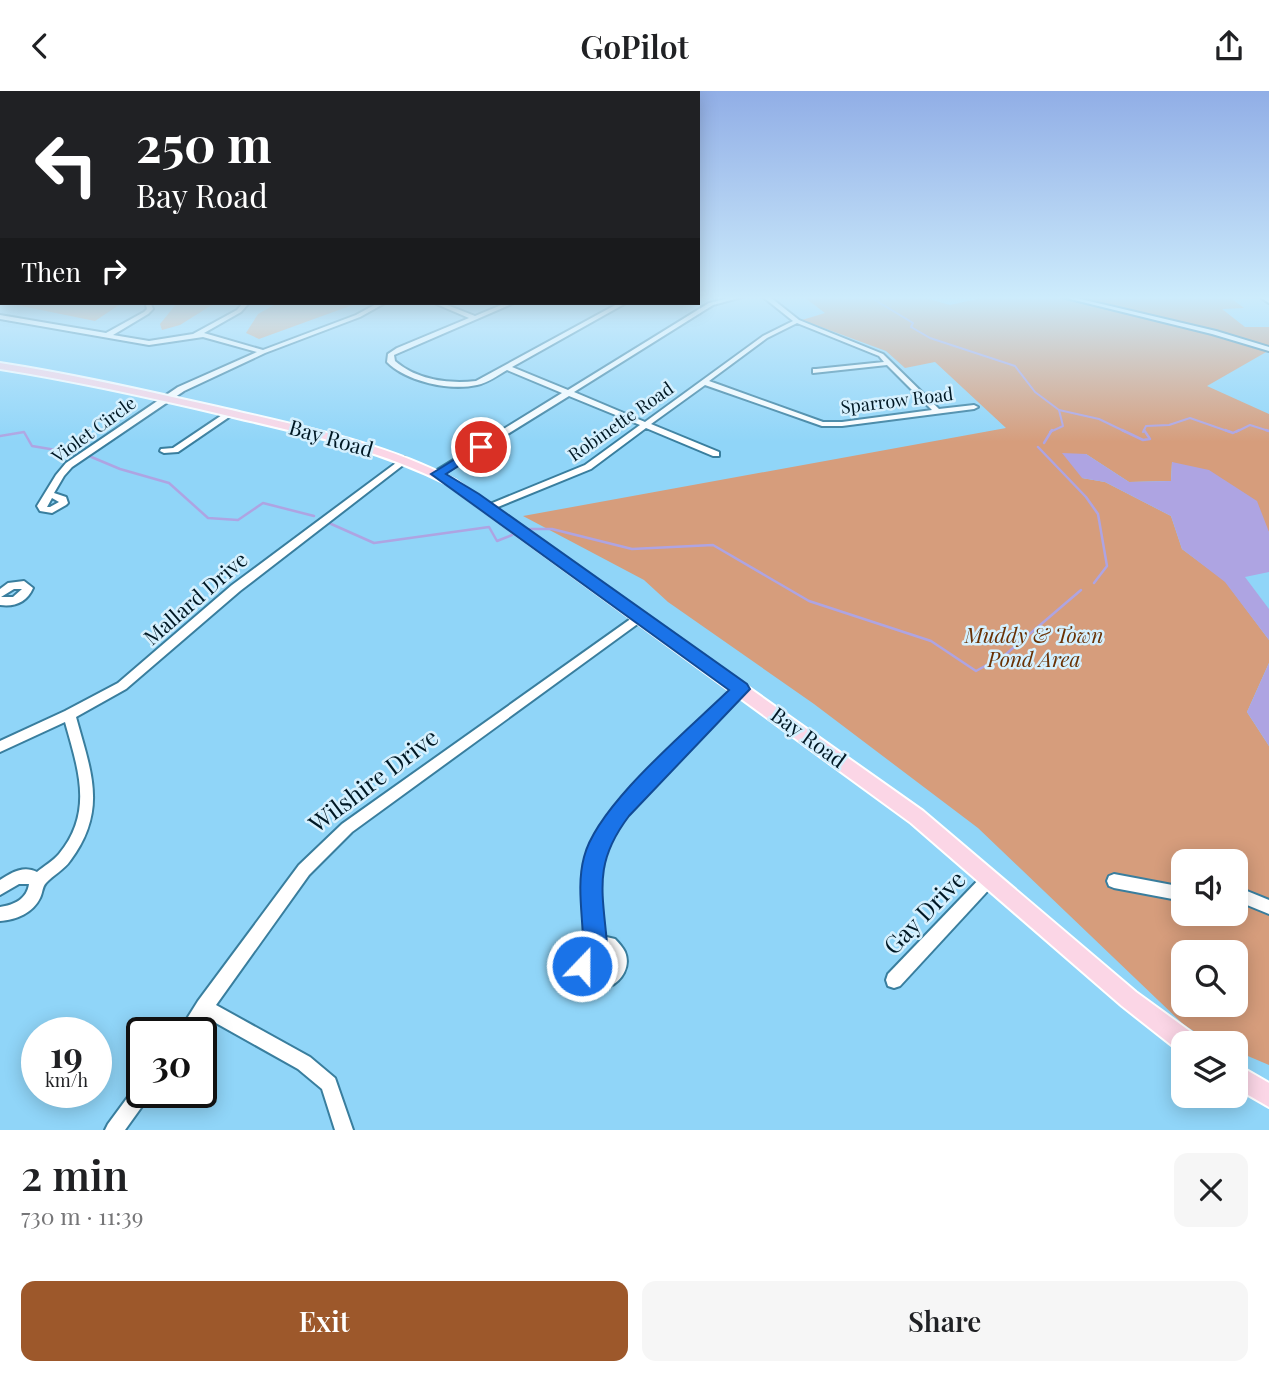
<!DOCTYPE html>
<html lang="en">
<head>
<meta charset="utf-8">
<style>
  body { margin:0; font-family:"Playfair Display",serif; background:#f6f6f6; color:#202124; height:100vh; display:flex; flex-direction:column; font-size:26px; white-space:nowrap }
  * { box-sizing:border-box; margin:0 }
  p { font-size:23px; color:#757577 }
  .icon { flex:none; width:38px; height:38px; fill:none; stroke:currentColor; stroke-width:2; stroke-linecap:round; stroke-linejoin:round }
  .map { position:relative; height:1039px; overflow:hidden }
  .sheet { display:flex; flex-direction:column; background:#fff; flex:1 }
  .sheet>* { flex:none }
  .top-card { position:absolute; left:0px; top:0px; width:700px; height:214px; box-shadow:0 4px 18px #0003; background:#202124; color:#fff; overflow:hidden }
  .tools { position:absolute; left:1171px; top:758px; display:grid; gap:14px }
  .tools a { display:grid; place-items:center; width:77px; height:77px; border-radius:14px; background:#fff; box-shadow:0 4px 18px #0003; font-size:35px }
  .speed { position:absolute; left:21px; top:926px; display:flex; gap:14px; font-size:35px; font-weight:700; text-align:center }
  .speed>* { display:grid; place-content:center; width:91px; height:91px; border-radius:50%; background:#fff; box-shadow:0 4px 18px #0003; line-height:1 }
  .speed small { font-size:18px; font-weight:400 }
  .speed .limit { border:4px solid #111; border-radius:10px; background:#fff; color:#111 }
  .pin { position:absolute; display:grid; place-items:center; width:60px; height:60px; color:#fff; margin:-30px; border:4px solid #fff; border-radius:50%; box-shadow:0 2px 7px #0007 }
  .me { position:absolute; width:77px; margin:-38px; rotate:22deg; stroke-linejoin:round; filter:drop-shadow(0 0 5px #0008) }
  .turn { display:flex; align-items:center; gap:24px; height:147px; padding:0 21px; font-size:32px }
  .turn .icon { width:91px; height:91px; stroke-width:2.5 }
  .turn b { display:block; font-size:49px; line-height:60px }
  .then { display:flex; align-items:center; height:66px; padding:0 21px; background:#0003; gap:14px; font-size:26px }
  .round { display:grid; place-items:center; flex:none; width:74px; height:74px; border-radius:14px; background:#f6f6f6 }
  .summary { display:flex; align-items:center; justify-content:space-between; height:119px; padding:0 21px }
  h1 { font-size:42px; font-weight:600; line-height:52px }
  .cta { display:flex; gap:14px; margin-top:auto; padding:14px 21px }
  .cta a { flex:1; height:80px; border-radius:14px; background:#9d582b; color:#fff; font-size:28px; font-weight:600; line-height:80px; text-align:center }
  .cta a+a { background:#f6f6f6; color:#202124 }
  header { display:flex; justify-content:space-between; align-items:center; height:91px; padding:0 21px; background:#fff; font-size:32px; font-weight:600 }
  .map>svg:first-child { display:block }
</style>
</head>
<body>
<header><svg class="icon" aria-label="back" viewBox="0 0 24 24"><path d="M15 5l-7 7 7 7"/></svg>GoPilot<svg class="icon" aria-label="share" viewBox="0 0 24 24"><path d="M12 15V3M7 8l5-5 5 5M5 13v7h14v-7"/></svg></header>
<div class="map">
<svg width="1269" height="1039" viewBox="0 0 1269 1039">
  <rect width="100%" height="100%" fill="#90d5f8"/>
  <g fill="#d69d7c" fill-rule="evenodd">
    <path d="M804,206H922L950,214L986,206H1057L1218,244L1268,260L1207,295L1269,323V441L1172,371L1171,390L1129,391L1086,363L1082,387L1105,391L1171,425L1182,458L1225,490L1269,549V572L1247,621L1269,655V974L1236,960V952C1213,952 1199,945 1182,932L978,737L814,613L668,511L644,489L523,425L1006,337L935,271L905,277L886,260L802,229L825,222ZM1183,770H1236V822H1183ZM1183,861H1236V914H1183Z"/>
    <path d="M1068,206H1260L1263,208H1232L1244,217L1222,218L1245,236H1269V257Z"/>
    <path d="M7,212H122L95,230Z"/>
    <path d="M177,212H215L180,234L162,239L160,233Z"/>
    <path d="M278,212H358L259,248L246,242L258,223Z"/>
  </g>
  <g fill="#aea4e2">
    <path d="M1062,362L1086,363L1129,391L1171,390L1172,371L1209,379L1257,410L1269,441V481L1245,486L1269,518V549L1225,491L1182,458L1171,425L1105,391L1082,387Z"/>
    <path d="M1269,572V655L1247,621Z"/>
  </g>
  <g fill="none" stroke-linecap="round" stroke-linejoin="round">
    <g stroke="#aea4e2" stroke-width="2">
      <path d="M870,206L913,232L911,236L930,247L1015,275L1035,301L1059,319L1063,335L1050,341"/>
      <path d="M1059,319L1099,328L1126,341"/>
      <path d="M1143,341L1146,335L1169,334L1190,327L1230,341"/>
      <path d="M1236,341L1250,334L1269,340"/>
    </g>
    <g stroke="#aea4e2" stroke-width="2.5">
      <path d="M1122,339L1143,349L1150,348L1144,339"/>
      <path d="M1225,339L1233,342L1239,339"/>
      <path d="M1266,339L1269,340"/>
      <path d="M0,345L24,341L32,355L74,362"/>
      <path d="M1044,352L1052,339"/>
      <path d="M1038,356L1086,406L1098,423L1107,475L1094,492"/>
      <path d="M89,365L120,378L169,392L208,427L238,429L263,412L314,425"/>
      <path d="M329,432L374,452L489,436L497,450L512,444"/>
      <path d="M530,438H552L632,458L713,454L809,510L931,550L976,580L1005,564L1081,499"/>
    </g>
    <defs>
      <g id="minor">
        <path d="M733,206H742L713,214L574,301L645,331L763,245L793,230L763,206H770L799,229L883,263L939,318L974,314L978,316L974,318L842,335H822L705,294L651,333L719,361V365H713L646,337L591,378L488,420L483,417L485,415L585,374L640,334L569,305L440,385H434V381L562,302L507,279C498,284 488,292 477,294C450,300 407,291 387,271L388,263L397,257L469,227L434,212H442L475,225L506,212H514L394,264L395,270C417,289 448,293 476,290L619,212H626L512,276L568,299L709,212ZM797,232L879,265L884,271L816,278H813V282L887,274L932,319L842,331H823L709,290L767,247Z"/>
        <path d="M1062,206H1072L1216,240L1269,256V260L1212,243Z"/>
        <path d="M1260,206L1269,207V212Z"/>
        <path d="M149,212L151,213L153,218L148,223L113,244L149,250L193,243L237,219L243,212H249L241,221L204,242L263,259L356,224L378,212H385L360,226L265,262L184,300L72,376L64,385L54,402L66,406L68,412L66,414L52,422L40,420L37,415L56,384L66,372L178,296L257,261L203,246L149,254L0,228V224L106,242L144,221L147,218L146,214ZM52,407L59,411L50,416H47Z"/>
        <path d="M228,320H231L235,322L178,361L164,362L160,360L161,358L173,357Z"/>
        <path d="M404,366L408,369L407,371L240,500L126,598L76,626C91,681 108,719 70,770C64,779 53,784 46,792C42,796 43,801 40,807C33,822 16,829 0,830V816C14,814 27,808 29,793H19L0,804V789C12,781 24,774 37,781C44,775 53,770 59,763C94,721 78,678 65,631L0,661V650L65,620L118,592L232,494Z"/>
        <path d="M24,490L33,497C27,511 15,516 0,514V498L8,492ZM14,498H22L13,506H1Z"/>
        <path d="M639,522L644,526L643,529L352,741L309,784L216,914L310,966L335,987L353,1039H335L322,998L298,978L207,927L196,942H178L198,910L299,774L342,733Z"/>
        <path d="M741,593L745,595L747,598L745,601C721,626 697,651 673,675C647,702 615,727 603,764C595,790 598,818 602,845L615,848C619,852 623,857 625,861C637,890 588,918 576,879C573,868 579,856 587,849L584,815L585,781L595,750L606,729L617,714L737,595ZM597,860H606L611,867L610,876L602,883L596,882L591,877V867Z"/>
        <path d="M990,780L995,782L997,787L995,792L900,895L894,897L888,895L886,889L888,883L985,782Z"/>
        <path d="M1114,783L1183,796V810L1114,797L1109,795L1107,790L1109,785Z"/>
        <path d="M1236,799L1247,800L1269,809V823L1247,814L1236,813Z"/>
        <path d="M142,993V1001H151L148,1007L125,1039H105L108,1033L136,995Z"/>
      </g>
      <g id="major">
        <path d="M0,272C78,284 154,302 231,319C308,337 384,352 455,389L923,720L1136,901L1195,944L1198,952H1183V961L1179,960L1122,915L911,732L447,393C378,358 305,343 229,325C153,307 77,290 0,278Z"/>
        <path d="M1236,973L1269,992V1016L1236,997Z"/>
      </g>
    </defs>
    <use href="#minor" stroke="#397e9e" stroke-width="4"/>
    <use href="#major" stroke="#fff" stroke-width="4"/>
    <use href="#minor" fill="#fff" fill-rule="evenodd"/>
    <use href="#major" fill="#fbd6e6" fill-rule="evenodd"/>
  </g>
  <linearGradient id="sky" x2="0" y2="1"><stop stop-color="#91aee6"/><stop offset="0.59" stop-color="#cdecfc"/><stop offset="1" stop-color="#cdecfc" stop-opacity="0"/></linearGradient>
  <rect width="1269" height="351" fill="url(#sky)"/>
  <path fill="#1a73e8" stroke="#114b97" stroke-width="2" d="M481,352L485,353V358L446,383L479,403L747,593L750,598L629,725C594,771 602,798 607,852L603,860L596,866L590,883L582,887L574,883C569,871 573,855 583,847C582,820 577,792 584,766C597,714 689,638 729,599L431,383Z"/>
  <g text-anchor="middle" stroke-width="5" stroke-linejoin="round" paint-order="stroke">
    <g font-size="18" fill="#001824" stroke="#d5f0fe">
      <text transform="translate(897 310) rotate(-7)" y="6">Sparrow Road</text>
      <text transform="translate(621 331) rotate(-35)" y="6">Robinette Road</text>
      <text transform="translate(94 339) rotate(-36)" y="6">Violet Circle</text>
    </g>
    <g font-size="21" fill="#001824" stroke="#d5f0fe">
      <text transform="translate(331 348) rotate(16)" y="7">Bay Road</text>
      <text transform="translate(196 508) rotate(-41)" y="7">Mallard Drive</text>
      <text transform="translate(808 647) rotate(36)" y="7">Bay Road</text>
    </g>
    <g font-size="21" font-style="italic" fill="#693104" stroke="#d5f0fe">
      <text x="1034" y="552">Muddy &amp; Town<tspan x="1034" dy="24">Pond Area</tspan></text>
    </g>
    <g font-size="24" fill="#001824" stroke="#d5f0fe">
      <text transform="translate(374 690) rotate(-37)" y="8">Wilshire Drive</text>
      <text transform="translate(925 822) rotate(-46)" y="8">Gay Drive</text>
    </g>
  </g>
</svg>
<div class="tools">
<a><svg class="icon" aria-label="sound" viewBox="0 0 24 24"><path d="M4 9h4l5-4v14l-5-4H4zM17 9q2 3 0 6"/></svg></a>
<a><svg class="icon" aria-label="search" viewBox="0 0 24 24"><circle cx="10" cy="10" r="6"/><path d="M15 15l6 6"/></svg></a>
<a><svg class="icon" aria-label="layers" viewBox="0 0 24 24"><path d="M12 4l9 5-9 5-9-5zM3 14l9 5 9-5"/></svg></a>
</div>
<div class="speed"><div>19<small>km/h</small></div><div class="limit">30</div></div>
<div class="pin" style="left:481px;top:356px;background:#d93025"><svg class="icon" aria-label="arrive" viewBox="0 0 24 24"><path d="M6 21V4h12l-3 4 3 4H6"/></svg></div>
<svg class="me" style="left:582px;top:875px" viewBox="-20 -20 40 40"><circle r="17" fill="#1a73e8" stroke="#fff" stroke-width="3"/><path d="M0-11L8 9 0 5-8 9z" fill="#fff"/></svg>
<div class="top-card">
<div class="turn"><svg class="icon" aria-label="left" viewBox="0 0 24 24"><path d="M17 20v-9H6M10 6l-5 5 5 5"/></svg><div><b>250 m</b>Bay Road</div></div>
<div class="then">Then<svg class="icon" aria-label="right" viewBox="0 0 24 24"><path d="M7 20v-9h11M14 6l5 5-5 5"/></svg></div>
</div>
</div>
<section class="sheet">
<div class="summary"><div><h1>2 min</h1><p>730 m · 11:39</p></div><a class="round"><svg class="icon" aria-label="close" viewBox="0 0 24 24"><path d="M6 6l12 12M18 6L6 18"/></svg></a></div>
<div class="cta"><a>Exit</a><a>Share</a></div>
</section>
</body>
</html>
